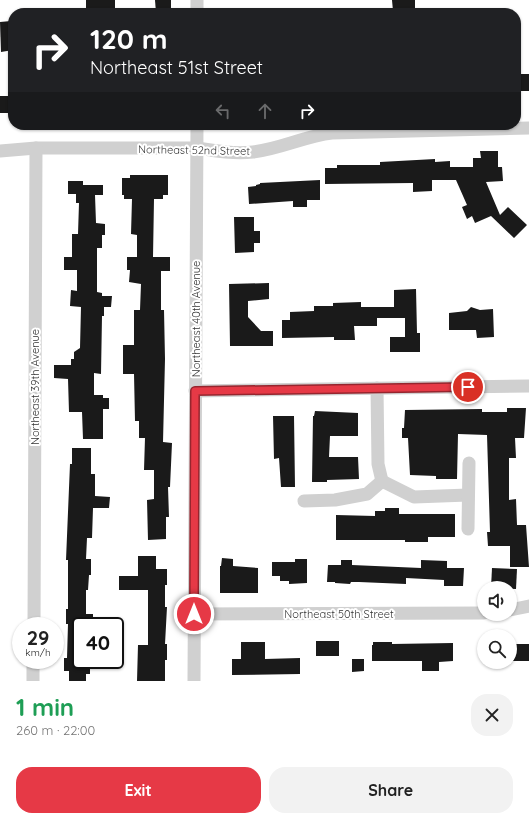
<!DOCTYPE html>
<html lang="en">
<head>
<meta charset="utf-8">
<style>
  body { margin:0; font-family:Quicksand,sans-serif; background:#f2f2f2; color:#222; height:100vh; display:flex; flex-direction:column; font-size:15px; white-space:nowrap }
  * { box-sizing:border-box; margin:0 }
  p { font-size:13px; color:#767676 }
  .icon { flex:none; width:22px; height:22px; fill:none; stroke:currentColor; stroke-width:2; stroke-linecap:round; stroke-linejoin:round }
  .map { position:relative; height:681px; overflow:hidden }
  .side { display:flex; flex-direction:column; background:#fff; flex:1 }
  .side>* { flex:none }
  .guide { position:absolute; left:8px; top:8px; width:513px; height:122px; border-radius:16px; box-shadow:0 1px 3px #0004; background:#202124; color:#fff; overflow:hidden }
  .tools { position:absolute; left:477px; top:581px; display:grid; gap:8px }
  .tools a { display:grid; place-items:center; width:40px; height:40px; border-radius:50%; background:#fff; box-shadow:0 1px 3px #0004; font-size:20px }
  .speed { position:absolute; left:12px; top:617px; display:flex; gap:8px; font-size:20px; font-weight:700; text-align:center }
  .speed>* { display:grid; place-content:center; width:52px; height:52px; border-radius:50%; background:#fff; box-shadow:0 1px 3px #0004; line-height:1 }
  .speed small { font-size:10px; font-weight:400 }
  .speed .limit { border:2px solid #111; border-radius:6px; background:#fff; color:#111 }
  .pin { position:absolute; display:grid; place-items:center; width:34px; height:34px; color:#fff; margin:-17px; border:2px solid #fff; border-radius:50%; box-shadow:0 1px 4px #0007 }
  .me { position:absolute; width:44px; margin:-22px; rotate:0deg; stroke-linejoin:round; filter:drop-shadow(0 0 3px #0008) }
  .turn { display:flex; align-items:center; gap:14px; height:84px; padding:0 16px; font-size:18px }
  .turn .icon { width:52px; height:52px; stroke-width:2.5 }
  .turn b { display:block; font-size:28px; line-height:34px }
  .lanes { display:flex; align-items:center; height:38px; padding:0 16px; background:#0003; justify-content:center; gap:20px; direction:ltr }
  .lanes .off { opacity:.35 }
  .round { display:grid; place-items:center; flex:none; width:42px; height:42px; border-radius:16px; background:#f2f2f2 }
  .overview { display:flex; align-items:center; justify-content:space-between; height:68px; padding:0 16px }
  h1 { font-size:24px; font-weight:700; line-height:30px; color:#1e9e55 }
  .button { display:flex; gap:8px; margin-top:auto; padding:8px 16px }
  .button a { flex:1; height:46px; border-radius:16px; background:#e63946; color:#fff; font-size:16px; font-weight:700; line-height:46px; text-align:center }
  .button a+a { background:#f2f2f2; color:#222 }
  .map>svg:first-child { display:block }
</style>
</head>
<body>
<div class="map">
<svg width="529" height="681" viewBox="0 0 529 681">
  <rect width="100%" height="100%" fill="#fff"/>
  <g fill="#1a1a1a">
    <rect x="86" y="0" width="29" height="12"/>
    <path d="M155,0H171V13H156Z"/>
    <path d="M392,0H415V11H393Z"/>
    <path d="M11,21L13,50L1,52L0,22Z"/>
    <rect x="516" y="74" width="13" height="17"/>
    <rect x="0" y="96" width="13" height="17"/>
    <path d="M480,151H498V167H502L503,181L486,182L500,215L508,207L527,225L514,238L491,216L475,223L472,216L467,219L462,207L467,205L456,180H432V191L413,192V183L325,184V168H337V165H380V162L435,159V162L450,161V167H473V158H481Z"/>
    <path d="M130,175H168V195H163V199H154L153,257H170V271H161V310H164L165,359L163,442L172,443L170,487H168L169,517H166V539L148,540L147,500L154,499V470H144L145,438H139V421H135L134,374H123V345H134V310H140L141,284L129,282L130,270H127V257H137V235L131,234L132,199H124V195H122V178H130Z"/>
    <path d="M320,180V200H307V207H293V201L249,204L248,187L256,186V185L260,184V183Z"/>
    <path d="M68,181H83V185H103V195H95L96,223L105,224V235H102V248H97V292L102,293V296H112L111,307H104V316H102L101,374L94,373V395H103V398H109V409H103V439H83L82,412H69L68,379L54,378V365H71V359H74V352L80,348L81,307L70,306L71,290L77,291V270H64V257H72V234H78L79,203H76V194H68Z"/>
    <path d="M234,217H254V231H260V243H254V252L235,253Z"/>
    <path d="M269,283V299L248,301V317L261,331H273V346H230L229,284Z"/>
    <path d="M416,289L417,333H420V352H390V337H405V318H377V326H354L355,340H334V337L282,338V320H290V312L314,311V306H333V303L361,302V307H394V290Z"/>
    <path d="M471,307L480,310L493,309L494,337L477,338L476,330H449V313L467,311Z"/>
    <path d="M507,408H526L524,438H515L516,458H509V500L516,499L517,525H526L529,567H510V546H488L487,532H490L487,435L458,434L457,479H436V476L410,475L408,438H402V428H404L405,410L482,409V412H507Z"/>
    <path d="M315,411L358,413V436H330L329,457H358L359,479L327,480V482H312L313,416H314Z"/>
    <path d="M273,416H294L295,487H281L279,458L274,459Z"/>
    <path d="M72,448H91V474H95V496L110,497L109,508H93L92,538H87L86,559H91V575H89L88,590H86V614H93V624L81,626V660H90V674H86V681H69V671H64V658H67L68,624H66V609H68V560H66L70,464H72Z"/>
    <path d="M385,508H399V514H455V537H428V542H405V540H336V515L375,516V511H385Z"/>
    <path d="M138,556H156V569H167V585H165V607H167L165,644H167V660H165V681H137L138,645H148V590H119V576H138Z"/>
    <path d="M222,558L233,559V566L258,568V593H220V566H221Z"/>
    <path d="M295,559H307V583L289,584V581H280V576H272V562H295Z"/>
    <path d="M341,560H352V565L421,568V560L447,561V568H464L463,586H444V580L406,578V584L359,582H351L350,584L335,583V582H327L328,565H341Z"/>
    <path d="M492,568L517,569L516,589L491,588Z"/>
    <rect x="316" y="641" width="23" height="15"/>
    <path d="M241,642H265V659L300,658V674L232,675V659H241Z"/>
    <path d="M373,642H392V644L453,643V661L439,662V671H422V661H372V645H373Z"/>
    <rect x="510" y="644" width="19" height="17"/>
    <path d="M352,659H364V671L352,672Z"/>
  </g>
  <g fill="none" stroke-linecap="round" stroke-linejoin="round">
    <g stroke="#d0d0d0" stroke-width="13">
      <path d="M197,0V13"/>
      <path d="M0,151L36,148H197C216,151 234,154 253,152C280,149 305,136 332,133L529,128"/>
      <path d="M377,388L378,464L382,481"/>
      <path d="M195,391L529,386"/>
      <path d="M382,481L414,497L468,495"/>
      <path d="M304,501L335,500L367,494L382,481"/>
      <path d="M468,529L469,463"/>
      <path d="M510,610L529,606"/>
      <path d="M194,614L484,613"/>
      <path d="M34,626L36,148"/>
      <path d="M33,681V660"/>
      <path d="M194,681L197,125"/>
    </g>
  </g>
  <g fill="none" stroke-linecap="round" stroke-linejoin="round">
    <defs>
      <path id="route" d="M194,614L195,391L468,387"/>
    </defs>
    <use href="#route" stroke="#96252e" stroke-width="10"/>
    <use href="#route" stroke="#e63946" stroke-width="7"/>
  </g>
  <g text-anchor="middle" stroke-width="4" stroke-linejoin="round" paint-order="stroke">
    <g font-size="11" fill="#333" stroke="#fff">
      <text transform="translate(194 150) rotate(1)" y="4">Northeast 52nd Street</text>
      <text transform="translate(196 319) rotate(-90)" y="4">Northeast 40th Avenue</text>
      <text transform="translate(35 387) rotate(-90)" y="4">Northeast 39th Avenue</text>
      <text x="339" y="618">Northeast 50th Street</text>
    </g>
  </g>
</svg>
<div class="tools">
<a><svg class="icon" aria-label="sound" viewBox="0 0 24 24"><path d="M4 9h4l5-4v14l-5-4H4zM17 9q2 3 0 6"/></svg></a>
<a><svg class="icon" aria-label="search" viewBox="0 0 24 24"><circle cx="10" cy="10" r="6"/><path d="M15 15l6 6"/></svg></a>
</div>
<div class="speed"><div>29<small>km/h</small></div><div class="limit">40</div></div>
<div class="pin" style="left:468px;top:387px;background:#d93025"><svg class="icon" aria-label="arrive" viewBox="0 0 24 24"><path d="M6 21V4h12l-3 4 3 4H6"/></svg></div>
<svg class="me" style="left:194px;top:614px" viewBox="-20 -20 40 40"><circle r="17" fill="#e63946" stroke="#fff" stroke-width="3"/><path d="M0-11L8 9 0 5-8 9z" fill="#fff"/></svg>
<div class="guide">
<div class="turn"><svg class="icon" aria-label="right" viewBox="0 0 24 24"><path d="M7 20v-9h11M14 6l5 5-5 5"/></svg><div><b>120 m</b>Northeast 51st Street</div></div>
<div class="lanes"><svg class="icon off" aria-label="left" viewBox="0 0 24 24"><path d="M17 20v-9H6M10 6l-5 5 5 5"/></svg><svg class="icon off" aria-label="ahead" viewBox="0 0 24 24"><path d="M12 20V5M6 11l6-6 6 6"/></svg><svg class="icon" aria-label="right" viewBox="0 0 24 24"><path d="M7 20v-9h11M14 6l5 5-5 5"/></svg></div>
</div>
</div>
<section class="side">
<div class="overview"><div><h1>1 min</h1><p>260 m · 22:00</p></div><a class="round"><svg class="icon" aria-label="close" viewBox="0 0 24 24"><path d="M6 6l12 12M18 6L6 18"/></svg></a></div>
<div class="button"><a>Exit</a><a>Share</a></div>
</section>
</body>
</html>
